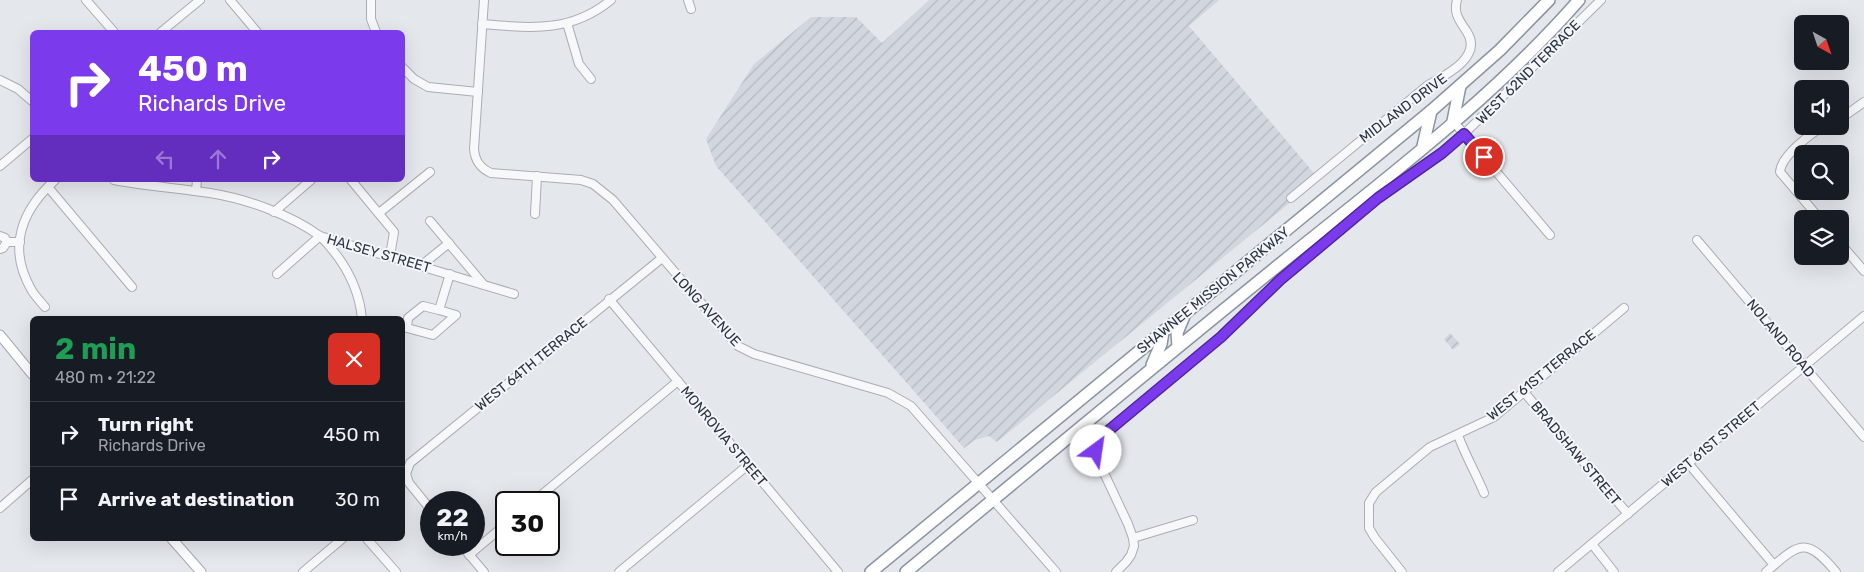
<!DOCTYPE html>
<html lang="en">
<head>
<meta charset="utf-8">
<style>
  body { margin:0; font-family:Rubik,sans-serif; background:#242831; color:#f1f3f6; height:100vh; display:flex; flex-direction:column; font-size:19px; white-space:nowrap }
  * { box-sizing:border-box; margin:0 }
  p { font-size:16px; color:#9ea1a6 }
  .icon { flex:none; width:28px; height:28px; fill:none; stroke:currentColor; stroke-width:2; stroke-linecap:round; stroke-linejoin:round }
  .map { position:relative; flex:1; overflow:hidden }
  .side { position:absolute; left:30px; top:316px; width:375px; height:225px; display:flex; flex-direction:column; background:#171b24; border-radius:8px; box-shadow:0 5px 20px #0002 }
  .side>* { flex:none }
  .hud { position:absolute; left:30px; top:30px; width:375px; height:152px; border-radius:8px; box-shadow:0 5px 20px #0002; background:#7c3aed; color:#fff; overflow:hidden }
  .needle { width:32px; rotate:140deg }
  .tools { position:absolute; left:1794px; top:15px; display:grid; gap:10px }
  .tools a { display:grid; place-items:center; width:55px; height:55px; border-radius:8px; background:#171b24; box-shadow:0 5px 20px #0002; font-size:25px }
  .speed { position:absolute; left:420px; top:491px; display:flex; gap:10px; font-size:25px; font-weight:700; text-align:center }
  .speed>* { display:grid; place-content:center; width:65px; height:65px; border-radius:50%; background:#171b24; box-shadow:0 5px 20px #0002; line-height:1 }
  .speed small { font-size:12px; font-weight:400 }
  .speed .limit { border:2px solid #111; border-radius:8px; background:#fff; color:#111 }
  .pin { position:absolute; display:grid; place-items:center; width:42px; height:42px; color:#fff; margin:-21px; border:2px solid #fff; border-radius:50%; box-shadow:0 1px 5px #0007 }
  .me { position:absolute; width:55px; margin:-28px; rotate:31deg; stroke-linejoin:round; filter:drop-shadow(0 0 4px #0008) }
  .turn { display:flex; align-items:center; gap:18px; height:105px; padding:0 25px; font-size:22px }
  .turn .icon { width:65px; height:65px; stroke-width:2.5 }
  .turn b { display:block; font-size:35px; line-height:42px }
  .lanes { display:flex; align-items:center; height:48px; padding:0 25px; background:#0003; justify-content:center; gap:25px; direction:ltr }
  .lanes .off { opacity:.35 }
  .round { display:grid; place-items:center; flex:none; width:52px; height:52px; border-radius:8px; background:#242831 }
  .head { display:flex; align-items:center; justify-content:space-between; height:85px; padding:0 25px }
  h1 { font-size:30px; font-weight:700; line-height:38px; color:#1e9e55 }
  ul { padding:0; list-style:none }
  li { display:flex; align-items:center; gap:15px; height:65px; padding:0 25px; border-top:1px solid #363941 }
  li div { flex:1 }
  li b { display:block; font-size:19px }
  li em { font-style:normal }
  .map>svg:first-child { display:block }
</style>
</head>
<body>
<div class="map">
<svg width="1864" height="572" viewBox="0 0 1864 572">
  <defs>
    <pattern id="industrial-furrows" width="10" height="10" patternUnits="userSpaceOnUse" patternTransform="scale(1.25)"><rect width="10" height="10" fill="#d2d6de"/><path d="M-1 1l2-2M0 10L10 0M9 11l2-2" fill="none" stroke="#b4b8c0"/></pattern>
  </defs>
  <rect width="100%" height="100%" fill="#e4e7ec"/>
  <g fill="url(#industrial-furrows)">
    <path d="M929,0H1219L1189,26L1319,179L997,442L989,436L975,440L964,448L716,166L706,139L754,64L811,17H856L882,43Z"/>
    <path d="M1450,333L1460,344L1453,350L1444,339Z"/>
  </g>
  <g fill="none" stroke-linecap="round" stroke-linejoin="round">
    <defs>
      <g id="minor">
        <path d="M86,0L114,32"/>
        <path d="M230,0L257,32"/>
        <path d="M371,0V19L376,32"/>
        <path d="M484,0L474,149C475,161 480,168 491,173L581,180L593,184L613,200L738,346L754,354L888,393L911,406L1056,572"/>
        <path d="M688,0L691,9"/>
        <path d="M567,23L579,64L591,79"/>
        <path d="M482,24C531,28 571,33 611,0"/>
        <path d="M161,32L200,0"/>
        <path d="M402,67L414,79L428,87L478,92"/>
        <path d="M0,80L18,89L32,101"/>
        <path d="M1840,119L1864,102"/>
        <path d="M1453,121L1550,235"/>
        <path d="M0,166L32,139"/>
        <path d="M114,180C146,186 178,188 210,193C247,199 289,214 320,236L514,294"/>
        <path d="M351,180L394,232L390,256"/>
        <path d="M48,187L132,287"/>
        <path d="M196,191L197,180"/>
        <path d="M1291,198L1428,85C1446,75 1483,57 1467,32C1460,21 1453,14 1457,0"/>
        <path d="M274,212L311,180"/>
        <path d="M379,213L430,172"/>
        <path d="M535,214L537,176"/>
        <path d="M1820,219L1780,172C1781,156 1810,134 1824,126"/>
        <path d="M430,221L484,285"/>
        <path d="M0,236L5,238L7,242"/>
        <path d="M1697,240L1864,437"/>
        <path d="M1840,243L1864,271"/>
        <path d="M0,249L3,248L7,242H20"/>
        <path d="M422,265L449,243"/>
        <path d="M277,274L320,236C343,259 359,286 362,319"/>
        <path d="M609,299L838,572"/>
        <path d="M45,307C40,301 34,295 31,289C7,247 22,210 55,180"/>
        <path d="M439,310L456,315L433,335L407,328L408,318L423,306L439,310L450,274"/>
        <path d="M1524,392L1628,514"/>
        <path d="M1458,435C1465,455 1476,473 1484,493"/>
        <path d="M1688,463L1774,565"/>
        <path d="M533,502L678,381"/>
        <path d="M0,508L32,480"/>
        <path d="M431,510L409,483L406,474L410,463L662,258"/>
        <path d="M1133,538L1193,520"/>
        <path d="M367,539L396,572"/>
        <path d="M1592,544L1614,572"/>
        <path d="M461,545L484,572"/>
        <path d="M469,555L506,524"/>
        <path d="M303,572L342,539"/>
        <path d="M619,572L748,465"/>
        <path d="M1116,572L1126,562L1131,555L1134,546L1133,538L1128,524L1097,458L1096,447L1102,436L1221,337L1280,280L1340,229L1397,183L1442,153L1464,134L1601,0"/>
        <path d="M1402,572L1375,538L1369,528V503L1376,492L1430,447L1494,417L1624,308"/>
        <path d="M1558,572L1864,316"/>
        <path d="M1766,572C1799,544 1805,535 1836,572"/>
      </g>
      <g id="major">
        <path d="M0,335L32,374"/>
        <path d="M172,539L201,572"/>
      </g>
      <g id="highway">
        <path d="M1453,121L1460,86"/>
        <path d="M1423,146L1431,111"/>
        <path d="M1178,346L1177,333L1184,316"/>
        <path d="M1152,365L1161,344L1163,332"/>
        <path d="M871,572L1431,111L1500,50L1549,0"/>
        <path d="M906,572C1030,469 1154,366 1280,264C1381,182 1493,99 1579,0"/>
      </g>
    </defs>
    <use href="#minor" stroke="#a9aeb7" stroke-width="10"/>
    <use href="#major" stroke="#a3abb8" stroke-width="11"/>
    <use href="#highway" stroke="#8b94a3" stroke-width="14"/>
    <use href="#minor" stroke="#f7f8fa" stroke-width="8"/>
    <use href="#major" stroke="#fff" stroke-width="9"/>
    <use href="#highway" stroke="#fff" stroke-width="11"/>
  </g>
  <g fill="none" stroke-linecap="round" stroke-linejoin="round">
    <defs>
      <path id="route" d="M1096,451V447L1102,436L1221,337L1280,280L1378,198L1442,153L1464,134L1484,157"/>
    </defs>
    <use href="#route" stroke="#51269a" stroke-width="12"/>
    <use href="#route" stroke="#7c3aed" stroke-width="9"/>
  </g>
  <g text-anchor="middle" stroke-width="4" stroke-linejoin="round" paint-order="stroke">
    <g font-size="14" fill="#2b3445" stroke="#f4f6f9">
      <text transform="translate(1528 72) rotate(-45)" y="5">WEST 62ND TERRACE</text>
      <text transform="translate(1403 108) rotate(-37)" y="5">MIDLAND DRIVE</text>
      <text transform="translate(379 253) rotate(16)" y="5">HALSEY STREET</text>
      <text transform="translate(1213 290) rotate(-39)" y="5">SHAWNEE MISSION PARKWAY</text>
      <text transform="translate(707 309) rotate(48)" y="5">LONG AVENUE</text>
      <text transform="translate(1781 338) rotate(50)" y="5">NOLAND ROAD</text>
      <text transform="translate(531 364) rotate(-39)" y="5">WEST 64TH TERRACE</text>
      <text transform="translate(1541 375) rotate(-39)" y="5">WEST 61ST TERRACE</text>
      <text transform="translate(724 436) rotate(50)" y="5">MONROVIA STREET</text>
      <text transform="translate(1711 444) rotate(-40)" y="5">WEST 61ST STREET</text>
      <text transform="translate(1576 453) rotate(50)" y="5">BRADSHAW STREET</text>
    </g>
  </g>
</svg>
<div class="tools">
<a><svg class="needle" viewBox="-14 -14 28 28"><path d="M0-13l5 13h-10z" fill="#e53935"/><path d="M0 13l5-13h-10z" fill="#9ea1a6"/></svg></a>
<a><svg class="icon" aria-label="sound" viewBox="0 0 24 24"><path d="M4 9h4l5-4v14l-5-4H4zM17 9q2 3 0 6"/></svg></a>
<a><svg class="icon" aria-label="search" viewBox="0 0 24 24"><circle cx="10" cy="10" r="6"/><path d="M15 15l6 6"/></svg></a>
<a><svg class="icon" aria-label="layers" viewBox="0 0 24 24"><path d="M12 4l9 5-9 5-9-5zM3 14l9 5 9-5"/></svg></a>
</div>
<div class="speed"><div>22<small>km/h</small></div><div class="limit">30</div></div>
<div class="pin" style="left:1484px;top:157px;background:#d93025"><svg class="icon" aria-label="arrive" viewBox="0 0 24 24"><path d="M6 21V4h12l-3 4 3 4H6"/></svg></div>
<svg class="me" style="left:1096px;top:451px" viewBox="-20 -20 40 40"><circle r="19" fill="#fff"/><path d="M0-13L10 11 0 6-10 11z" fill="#7c3aed"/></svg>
<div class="hud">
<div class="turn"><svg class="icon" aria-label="right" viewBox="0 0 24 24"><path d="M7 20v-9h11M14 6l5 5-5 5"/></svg><div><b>450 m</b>Richards Drive</div></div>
<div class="lanes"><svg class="icon off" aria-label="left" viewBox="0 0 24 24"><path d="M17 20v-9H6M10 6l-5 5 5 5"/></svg><svg class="icon off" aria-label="ahead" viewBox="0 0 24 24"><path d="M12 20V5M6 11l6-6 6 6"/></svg><svg class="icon" aria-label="right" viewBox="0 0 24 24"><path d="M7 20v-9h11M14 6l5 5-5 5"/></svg></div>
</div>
<section class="side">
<div class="head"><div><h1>2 min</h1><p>480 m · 21:22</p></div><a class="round" style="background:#d93025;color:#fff"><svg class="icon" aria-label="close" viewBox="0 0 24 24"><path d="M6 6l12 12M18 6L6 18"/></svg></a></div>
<ul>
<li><svg class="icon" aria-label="right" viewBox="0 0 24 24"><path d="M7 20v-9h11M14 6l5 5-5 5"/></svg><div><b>Turn right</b><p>Richards Drive</p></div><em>450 m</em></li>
<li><svg class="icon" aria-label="arrive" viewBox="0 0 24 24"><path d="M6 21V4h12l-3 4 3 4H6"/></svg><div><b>Arrive at destination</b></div><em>30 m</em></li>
</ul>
</section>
</div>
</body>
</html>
